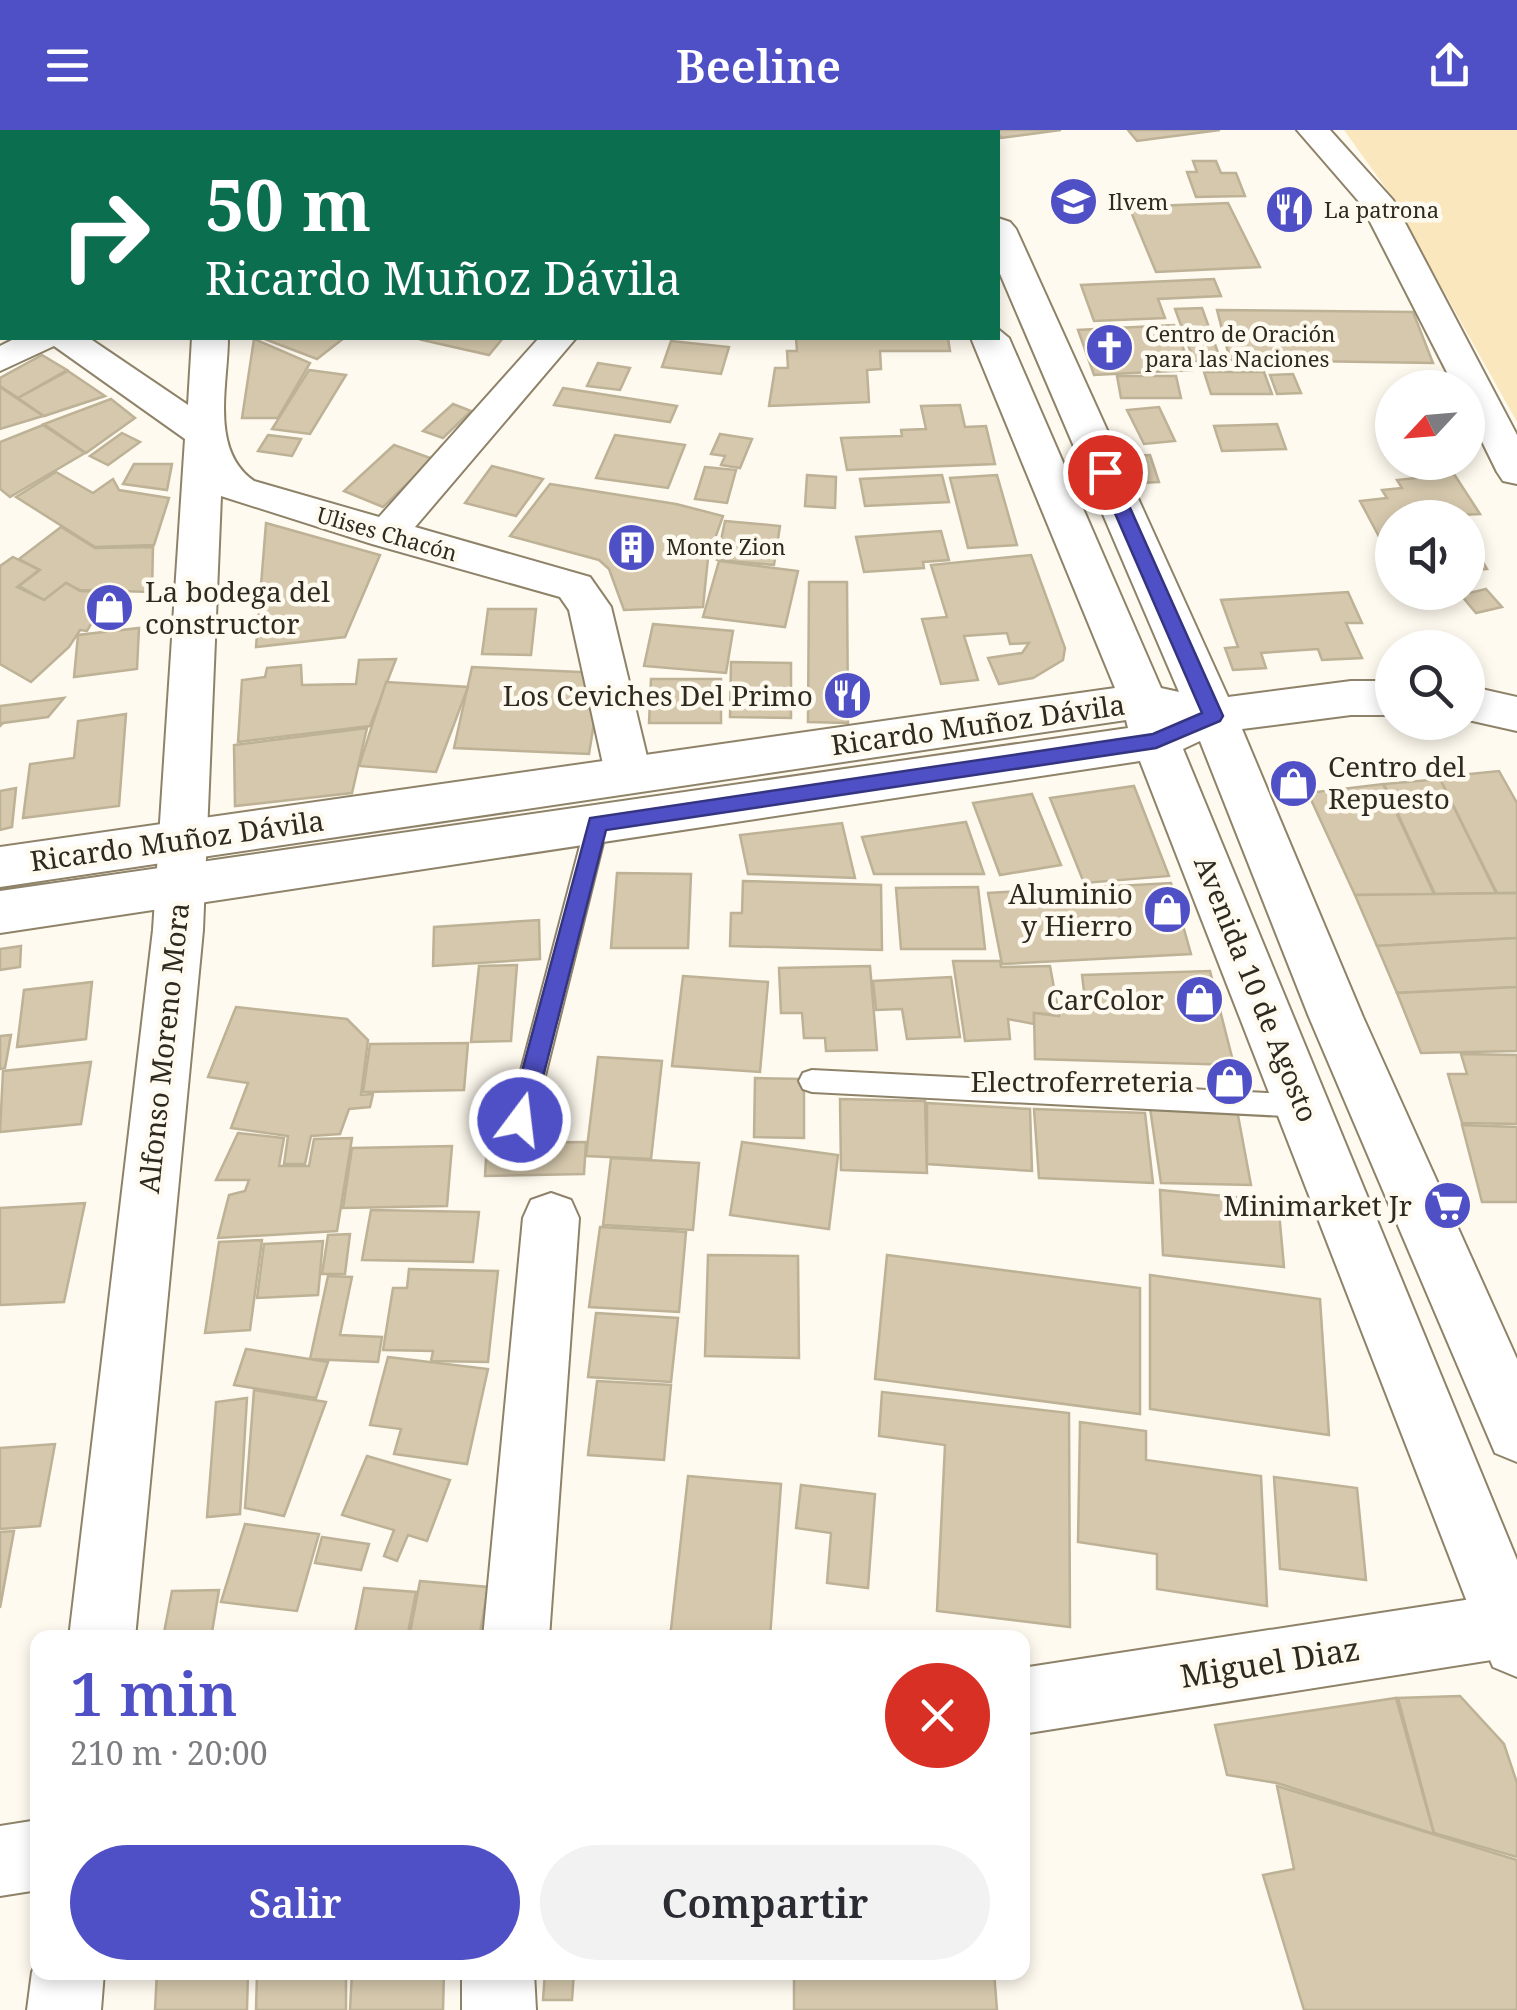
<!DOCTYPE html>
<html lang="es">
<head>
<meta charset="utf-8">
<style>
  body { margin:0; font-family:"Noto Serif",serif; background:#f2f2f3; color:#2b2b33; height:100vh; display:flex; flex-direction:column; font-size:38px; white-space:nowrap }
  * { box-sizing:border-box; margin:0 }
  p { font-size:32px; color:#7c7c81 }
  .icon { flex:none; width:55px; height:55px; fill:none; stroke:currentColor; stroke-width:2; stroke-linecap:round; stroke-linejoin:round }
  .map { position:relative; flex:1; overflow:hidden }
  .sheet { position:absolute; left:30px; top:1500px; width:1000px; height:350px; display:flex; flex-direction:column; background:#fff; border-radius:20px; box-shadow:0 5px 15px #0003 }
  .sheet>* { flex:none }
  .banner { position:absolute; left:0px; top:0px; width:1000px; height:210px; box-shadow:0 5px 15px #0003; background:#0b6e4f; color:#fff; overflow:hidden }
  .needle { width:65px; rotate:244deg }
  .fabs { position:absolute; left:1375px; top:240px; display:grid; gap:20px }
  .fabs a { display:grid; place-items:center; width:110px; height:110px; border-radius:50%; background:#fff; box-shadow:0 5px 15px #0003; font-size:50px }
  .pin { position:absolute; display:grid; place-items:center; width:85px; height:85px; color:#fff; margin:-42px; border:5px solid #fff; border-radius:50%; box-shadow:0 2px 10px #0007 }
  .me { position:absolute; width:110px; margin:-55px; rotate:15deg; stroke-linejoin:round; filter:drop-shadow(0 0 8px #0008) }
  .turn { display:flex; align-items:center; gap:35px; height:210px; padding:0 40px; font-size:45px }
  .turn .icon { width:130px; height:130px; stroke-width:2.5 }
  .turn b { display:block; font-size:70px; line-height:85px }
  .round { display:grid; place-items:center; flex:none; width:105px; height:105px; border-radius:52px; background:#f2f2f3 }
  .head { display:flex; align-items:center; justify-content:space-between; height:170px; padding:0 40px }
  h1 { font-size:60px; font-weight:600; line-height:75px; color:#5050c6 }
  .cta { display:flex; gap:20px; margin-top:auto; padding:20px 40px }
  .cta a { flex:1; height:115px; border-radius:60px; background:#5050c6; color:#fff; font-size:40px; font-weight:600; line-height:115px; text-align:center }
  .cta a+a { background:#f2f2f3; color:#2b2b33 }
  header { display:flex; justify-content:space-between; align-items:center; height:130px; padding:0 40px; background:#5050c6; color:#fff; font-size:45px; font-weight:600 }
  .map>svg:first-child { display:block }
</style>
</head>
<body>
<header><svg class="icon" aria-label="menu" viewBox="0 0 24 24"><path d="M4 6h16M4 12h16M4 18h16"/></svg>Beeline<svg class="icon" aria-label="share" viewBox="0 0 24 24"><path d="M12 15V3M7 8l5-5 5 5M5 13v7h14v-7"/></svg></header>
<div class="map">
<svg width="1517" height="1880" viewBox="0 0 1517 1880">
  <rect width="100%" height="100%" fill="#fffaef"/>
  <path fill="#fbe7bd" d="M1344,0H1517V292L1387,60Z"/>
  <g fill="#d5c8ad" stroke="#bdb196" stroke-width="2.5">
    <path d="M996,0H1061L1001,8Z"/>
    <path d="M1128,0H1220L1137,11Z"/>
    <path d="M1193,31H1216L1221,43H1236L1245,66L1196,67L1187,42H1197Z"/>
    <path d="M1228,73L1260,137L1156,142L1129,77Z"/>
    <path d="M1214,149L1221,166L1158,169L1165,188L1094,191L1081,155Z"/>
    <path d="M1202,178L1221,231H1194L1175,179Z"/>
    <path d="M1217,180L1413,182L1433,233L1230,230Z"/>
    <path d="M1174,195L1192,240L1094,245L1078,200Z"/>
    <path d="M262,208H344L317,229Z"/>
    <path d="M425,208H503L489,225L422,210Z"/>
    <path d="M796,208H948L950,221H880L881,239L867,240L869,272L769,276L775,238H788L787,221H797Z"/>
    <path d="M254,209L310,233L278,288H242Z"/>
    <path d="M671,211L729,217L721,244L662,237Z"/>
    <path d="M42,225L67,240L18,268L0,256V248Z"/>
    <path d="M598,233L630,238L620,260L587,256Z"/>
    <path d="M309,240L346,245L310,304L272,299Z"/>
    <path d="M68,241L105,266L44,286L18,268Z"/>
    <path d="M1204,242H1264L1272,264H1211Z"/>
    <path d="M1293,244L1301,263L1277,264L1270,245Z"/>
    <path d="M1117,246H1176L1181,268H1121Z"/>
    <path d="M0,257L43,286L0,299Z"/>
    <path d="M563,258L677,276L670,292L554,275Z"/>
    <path d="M111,269L135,288L86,323L44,294Z"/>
    <path d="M453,274L471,281L443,308L423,301Z"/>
    <path d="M960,275L965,297L986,296L995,334L847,340L841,308L902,306L901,300L926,299L921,276Z"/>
    <path d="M1159,277L1175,311L1144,314L1127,280Z"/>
    <path d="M1277,294L1286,319L1222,321L1214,296Z"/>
    <path d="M43,295L85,323L10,367L0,359V312Z"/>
    <path d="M122,303L140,312L108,335L90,326Z"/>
    <path d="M720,304L752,309L740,338L721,335L725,326L711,324Z"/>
    <path d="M268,305L301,309L292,326L258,321Z"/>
    <path d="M615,305L685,315L668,358L596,348Z"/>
    <path d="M394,315L433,329L383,377L344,361Z"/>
    <path d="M1150,325L1159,352L1139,353L1130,326Z"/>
    <path d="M134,334H172L167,360L123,354Z"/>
    <path d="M492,336L543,349L516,386L465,373Z"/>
    <path d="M705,337L736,340L727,373L695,369Z"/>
    <path d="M56,342L93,363L113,349L119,360L169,368L154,415L95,417L16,367Z"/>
    <path d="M1454,344L1480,384L1392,388V415L1384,416L1360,371L1387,368L1382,360L1402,358L1397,350Z"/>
    <path d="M807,345L836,347L835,378L805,376Z"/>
    <path d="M942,345L949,372L865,376L860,349Z"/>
    <path d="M997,345L1017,415L968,418L950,348Z"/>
    <path d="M550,354L676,374L723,386L708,428L703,477L624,480L609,439L599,430L510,406Z"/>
    <path d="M725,391L780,396L774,435L717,430Z"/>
    <path d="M266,393L380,425L345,507L256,517Z"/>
    <path d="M61,397L95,418L153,417L152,462L80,460L66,453L44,470L19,456L40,440L19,429Z"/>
    <path d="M941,401L949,430L923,432L924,438L864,442L856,407Z"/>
    <path d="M1468,407L1487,439L1468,441Z"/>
    <path d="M1031,425L1065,518L1063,530L1033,548L999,554L988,528L1022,523L1029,513L1010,514L1007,503L964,506L978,550L941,554L922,489L947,487L931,435Z"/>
    <path d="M13,427L39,440L17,457L44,470L66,453L80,461L110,462L87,501L80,500L69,517L31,552L0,534V436Z"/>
    <path d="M719,431L798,441L785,497L703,487Z"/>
    <path d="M809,452H847L848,593L808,592Z"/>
    <path d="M1486,459L1502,477L1476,483L1461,465Z"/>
    <path d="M1348,462L1362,493H1346L1362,528L1322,530L1318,519L1261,523L1266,538L1233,540L1225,518L1238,517L1221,470Z"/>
    <path d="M488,479H536L531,525L482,524Z"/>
    <path d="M653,494L733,501L726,543L644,536Z"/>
    <path d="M139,498L137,539L74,547L78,505Z"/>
    <path d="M396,529L370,596L238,612L242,550L265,547L267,538L301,535L302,555L356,554L359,530Z"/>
    <path d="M731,532L791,533V588L730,587Z"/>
    <path d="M472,537L602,543L589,624L454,618Z"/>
    <path d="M651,549H721V593H649Z"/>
    <path d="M386,552L468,557L436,642L359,636Z"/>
    <path d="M64,568L48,587L3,593L0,596V576Z"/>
    <path d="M126,584L119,676L23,688L30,634L74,628L78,591Z"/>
    <path d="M367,598L352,663L235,676L234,615Z"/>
    <path d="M1499,641L1517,673V763H1497L1439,647Z"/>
    <path d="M1440,649L1496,763L1435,764L1384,654Z"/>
    <path d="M1383,654L1434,764L1355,765L1308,663Z"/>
    <path d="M1134,656L1169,746L1084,753L1050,668Z"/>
    <path d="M16,658L12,697L0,700V661Z"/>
    <path d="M1032,664L1061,735L1000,745L973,673Z"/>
    <path d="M966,692L984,744H874L862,707Z"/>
    <path d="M842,693L855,748L748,744L740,705Z"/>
    <path d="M617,743L691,744L688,818H611Z"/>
    <path d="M743,751L881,755L882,820L730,816L731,783H742Z"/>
    <path d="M1171,753L1191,824L1002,834L988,763Z"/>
    <path d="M978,757L985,819H901L896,758Z"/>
    <path d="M1517,763V808L1377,816L1355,765Z"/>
    <path d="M539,790L540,829L433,836L434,797Z"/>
    <path d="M1517,808V857L1397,863L1377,816Z"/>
    <path d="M21,816L20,837L0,840V819Z"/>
    <path d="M953,831H1000L1001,837L1050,836L1059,885L1034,883V894L1008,889L1010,909L965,911Z"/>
    <path d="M517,835L511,911L471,912L479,836Z"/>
    <path d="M870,836L877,920L826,921L825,908H804L802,883H781L779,838Z"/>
    <path d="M1210,841L1234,935L1035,929L1034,883L1059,886V876L1086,877L1082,845Z"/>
    <path d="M683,846L768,852L760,942L672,936Z"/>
    <path d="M951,847L960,907L907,909L902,879L876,880L873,851Z"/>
    <path d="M92,852L86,909L17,917L24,860Z"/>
    <path d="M1517,857V921L1421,923L1397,863Z"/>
    <path d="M236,877L347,889L368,910L361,965L373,964L370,977L349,979L340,1004L311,1006L305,1034H284L288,1006L231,998L248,953L208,947Z"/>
    <path d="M11,905L5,938L0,939V906Z"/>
    <path d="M468,913L464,960L363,962L370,914Z"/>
    <path d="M1461,924L1517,925V994L1462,993L1448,944H1467Z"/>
    <path d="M598,927L662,931L651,1029L586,1026Z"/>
    <path d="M91,932L81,994L0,1002L3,941Z"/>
    <path d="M755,948L804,949V1008L754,1007Z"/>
    <path d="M840,969L925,971L927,1043L841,1040Z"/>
    <path d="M927,973L1030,979L1032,1041L927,1034Z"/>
    <path d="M1150,978L1237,980L1251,1055L1161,1053Z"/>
    <path d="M1034,979L1145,983L1153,1053L1039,1048Z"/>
    <path d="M1462,995L1517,997V1072H1482Z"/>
    <path d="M238,1003L284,1008L279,1036H309L314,1009L352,1008L337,1101L218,1108L229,1065L245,1061L249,1050H216Z"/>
    <path d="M586,1012L584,1044L485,1046L487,1013Z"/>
    <path d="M742,1012L838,1025L829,1099L730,1085Z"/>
    <path d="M452,1016L447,1076L343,1078L352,1018Z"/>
    <path d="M611,1028L699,1033L693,1100L603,1095Z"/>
    <path d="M1160,1060L1278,1071L1284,1137L1163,1125Z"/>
    <path d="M85,1073L64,1172L0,1175V1078Z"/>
    <path d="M371,1080L479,1082L473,1132L362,1130Z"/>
    <path d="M600,1097L686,1102L679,1182L589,1177Z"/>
    <path d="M350,1104L345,1144H322L328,1105Z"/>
    <path d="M262,1110L250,1200L205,1203L219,1112Z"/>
    <path d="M323,1111L318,1165L257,1168L264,1114Z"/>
    <path d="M708,1125L798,1126L799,1228L705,1226Z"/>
    <path d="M887,1125L1140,1158V1284L875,1249Z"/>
    <path d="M409,1139L498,1141L488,1232L431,1231L433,1221L383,1220L393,1158H407Z"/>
    <path d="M1150,1145L1320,1169L1329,1305L1150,1279Z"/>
    <path d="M328,1146L352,1147L340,1205L382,1207L378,1232L310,1229Z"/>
    <path d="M596,1183L678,1188L671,1252L588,1247Z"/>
    <path d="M246,1219L328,1232L316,1268L234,1255Z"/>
    <path d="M388,1227L488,1239L467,1334L394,1324L401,1299L370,1295Z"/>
    <path d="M597,1251L671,1255L664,1330L588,1325Z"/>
    <path d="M254,1260L326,1272L284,1386L245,1378Z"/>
    <path d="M882,1262L1069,1283L1070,1497L937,1481L945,1315L879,1306Z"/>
    <path d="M247,1268L240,1384L207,1387L216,1272Z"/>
    <path d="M1080,1292L1146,1301V1330L1261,1346L1267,1476L1157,1459V1424L1078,1412Z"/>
    <path d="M55,1314L40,1396L0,1399V1318Z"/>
    <path d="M367,1326L450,1350L427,1411L408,1405L397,1431L384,1426L394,1400L342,1385Z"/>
    <path d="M688,1346L781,1354L770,1508H670Z"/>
    <path d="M1274,1347L1357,1358L1366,1450L1280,1439Z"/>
    <path d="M801,1355L875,1364L868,1458L827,1453L831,1403L796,1398Z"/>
    <path d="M245,1394L319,1404L297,1481L221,1472Z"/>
    <path d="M14,1401L0,1478V1402Z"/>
    <path d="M322,1407L369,1414L361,1440L315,1433Z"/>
    <path d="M420,1451L488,1457L479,1508H409Z"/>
    <path d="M364,1458L416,1462L407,1508H354Z"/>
    <path d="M219,1460L211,1508H163L172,1461Z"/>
    <path d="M1460,1566L1504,1614L1517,1653V1727L1434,1703L1398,1568Z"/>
    <path d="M1396,1568L1434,1704L1277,1653L1227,1645L1215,1595Z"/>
    <path d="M1277,1656L1517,1730V1880H1304L1263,1745L1294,1739Z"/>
    <path d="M157,1842H248L247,1880H155Z"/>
    <path d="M257,1842H346V1880H256Z"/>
    <path d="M352,1842H444L443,1880H350Z"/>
    <path d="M545,1842H574L572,1870H543Z"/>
    <path d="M794,1842H994L997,1880H794Z"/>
  </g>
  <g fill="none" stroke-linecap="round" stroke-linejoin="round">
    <defs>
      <g id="service">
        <path d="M597,684L608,693L534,990L530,998L521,1001L512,998L508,990L586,693Z"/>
        <path d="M812,940L1304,965L1313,968L1317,976L1313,984L1304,987L812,962L803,959L799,951L803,943Z"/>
      </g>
      <g id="minor">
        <path d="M213,0H245V2H214Z"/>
        <path d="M1297,0H1330L1393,70L1517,305V354L1503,351L1497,342L1468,283V258H1455L1361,74Z"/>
        <path d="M0,1L4,2L2,22L0,21Z"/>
        <path d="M0,162L2,163V185L0,184Z"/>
        <path d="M16,208H89L188,275L192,208H228C228,254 209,320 254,351L379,387L539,208H576L415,397L590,447L611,477L651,643L644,655L628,660L612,655L605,643L569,480L560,467L372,414L221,366L203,800L135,1508H69L153,800L185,309L54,216L0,241V216Z"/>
        <path d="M551,1063L571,1070L579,1088L549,1508H483L523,1088L531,1070Z"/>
        <path d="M1517,1462V1526L1022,1604V1538Z"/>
        <path d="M38,1690V1760L0,1766V1696Z"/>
        <path d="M38,1828V1842H104L101,1880H27L32,1842Z"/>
        <path d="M462,1842H534L536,1880H462Z"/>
      </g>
      <g id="secondary">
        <path d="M889,0H921L923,2H890Z"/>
        <path d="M938,0H970L972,2H939Z"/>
        <path d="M998,88L1010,92L1016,99L1228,567L1351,551H1392V585H1351L1242,599L1363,887L1517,1229V1332L1495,1323L1309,887L1200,611L1183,619L1517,1430V1547L1493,1537L1483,1513L1140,631L0,803V761L1128,598L1126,590L0,757V717L1115,558L971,208H998V199L1009,208L1161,558L1179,562L998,139Z"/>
        <path d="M1468,556L1517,567V601L1468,590Z"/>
      </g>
    </defs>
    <use href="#service" stroke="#8e8269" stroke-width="4"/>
    <use href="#minor" stroke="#8e8269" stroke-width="4"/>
    <use href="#secondary" stroke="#8e8269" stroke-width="4"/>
    <use href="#service" fill="#fff" fill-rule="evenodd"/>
    <use href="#minor" fill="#fff" fill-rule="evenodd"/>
    <use href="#secondary" fill="#fff" fill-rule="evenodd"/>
  </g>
  <path fill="#5050c6" stroke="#343481" stroke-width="2.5" d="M1105,337L1114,342L1223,586L1220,591L1156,618L606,700L532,990L529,997H512L509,990L590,688L1153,604L1202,583L1097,342Z"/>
  <defs>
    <symbol id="school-disc" viewBox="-11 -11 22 22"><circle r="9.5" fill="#5050c6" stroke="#fffaef"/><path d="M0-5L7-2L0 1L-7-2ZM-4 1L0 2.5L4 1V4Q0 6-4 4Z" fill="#fff"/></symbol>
    <symbol id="restaurant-disc" viewBox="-11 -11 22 22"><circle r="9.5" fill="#5050c6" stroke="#fffaef"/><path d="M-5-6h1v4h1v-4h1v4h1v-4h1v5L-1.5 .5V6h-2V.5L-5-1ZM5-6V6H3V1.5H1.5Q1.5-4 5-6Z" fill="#fff"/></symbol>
    <symbol id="church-disc" viewBox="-11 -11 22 22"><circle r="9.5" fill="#5050c6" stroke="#fffaef"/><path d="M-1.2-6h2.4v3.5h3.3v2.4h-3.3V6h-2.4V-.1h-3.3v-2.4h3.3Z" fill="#fff"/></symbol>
    <symbol id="building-disc" viewBox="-11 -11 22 22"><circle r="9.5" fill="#5050c6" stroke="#fffaef"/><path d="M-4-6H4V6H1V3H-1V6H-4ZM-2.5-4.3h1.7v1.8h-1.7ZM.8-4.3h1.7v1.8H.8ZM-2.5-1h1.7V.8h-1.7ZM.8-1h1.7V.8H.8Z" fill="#fff"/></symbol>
    <symbol id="shop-disc" viewBox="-11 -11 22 22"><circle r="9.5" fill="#5050c6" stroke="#fffaef"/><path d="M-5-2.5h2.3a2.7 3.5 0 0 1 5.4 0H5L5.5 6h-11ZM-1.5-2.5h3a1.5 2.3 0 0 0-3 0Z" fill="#fff"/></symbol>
    <symbol id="supermarket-disc" viewBox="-11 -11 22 22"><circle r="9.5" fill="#5050c6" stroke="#fffaef"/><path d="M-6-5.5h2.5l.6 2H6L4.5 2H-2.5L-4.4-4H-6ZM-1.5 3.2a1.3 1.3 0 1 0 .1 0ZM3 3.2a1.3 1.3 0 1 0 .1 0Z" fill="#fff"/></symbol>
  </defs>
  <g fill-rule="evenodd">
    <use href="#school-disc" x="1046" y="44" width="55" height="55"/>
    <use href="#restaurant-disc" x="1262" y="52" width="55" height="55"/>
    <use href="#church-disc" x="1082" y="190" width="55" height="55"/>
    <use href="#building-disc" x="604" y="390" width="55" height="55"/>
    <use href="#shop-disc" x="82" y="450" width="55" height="55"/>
    <use href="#restaurant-disc" x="820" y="538" width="55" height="55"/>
    <use href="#shop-disc" x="1266" y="626" width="55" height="55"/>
    <use href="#shop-disc" x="1140" y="752" width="55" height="55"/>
    <use href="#shop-disc" x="1172" y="842" width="55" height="55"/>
    <use href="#shop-disc" x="1202" y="924" width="55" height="55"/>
    <use href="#supermarket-disc" x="1420" y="1048" width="55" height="55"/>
  </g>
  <g text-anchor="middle" stroke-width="9" stroke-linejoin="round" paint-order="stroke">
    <g font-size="22" fill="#2f2a20" stroke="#fffaef" text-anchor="start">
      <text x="1108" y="80">Ilvem</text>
      <text x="1324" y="88">La patrona</text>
      <text x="1145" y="212">Centro de Oración<tspan x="1145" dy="25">para las Naciones</tspan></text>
      <text x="666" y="425">Monte Zion</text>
    </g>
    <g font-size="22" fill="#2f2a20" stroke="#fffaef">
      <text transform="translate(387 404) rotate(16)" y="8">Ulises Chacón</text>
    </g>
    <g font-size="28" fill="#2f2a20" stroke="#fffaef" text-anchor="end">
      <text x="145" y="472" text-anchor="start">La bodega del<tspan x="145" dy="32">constructor</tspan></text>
      <text x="813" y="576">Los Ceviches Del Primo</text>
      <text x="1328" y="647" text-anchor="start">Centro del<tspan x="1328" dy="32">Repuesto</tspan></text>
      <text x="1133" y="774">Aluminio<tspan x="1133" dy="32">y Hierro</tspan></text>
      <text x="1164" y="880">CarColor</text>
      <text x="1194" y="962">Electroferreteria</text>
      <text x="1412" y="1086">Minimarket Jr</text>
    </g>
    <g font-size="28" fill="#2f2a20" stroke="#fffaef">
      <text transform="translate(978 595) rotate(-8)" y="10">Ricardo Muñoz Dávila</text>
      <text transform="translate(177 711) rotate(-8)" y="10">Ricardo Muñoz Dávila</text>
      <text transform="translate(1256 859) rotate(68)" y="10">Avenida 10 de Agosto</text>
      <text transform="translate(164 918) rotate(-84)" y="10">Alfonso Moreno Mora</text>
    </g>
    <g font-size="32" fill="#2f2a20" stroke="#fffaef">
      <text transform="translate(1270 1533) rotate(-9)" y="11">Miguel Diaz</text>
    </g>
  </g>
</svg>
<div class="fabs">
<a><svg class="needle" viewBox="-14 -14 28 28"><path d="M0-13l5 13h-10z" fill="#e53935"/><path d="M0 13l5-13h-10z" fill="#7c7c81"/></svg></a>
<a><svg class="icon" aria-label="sound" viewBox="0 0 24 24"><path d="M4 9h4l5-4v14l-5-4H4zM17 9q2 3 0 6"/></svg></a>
<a><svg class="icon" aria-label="search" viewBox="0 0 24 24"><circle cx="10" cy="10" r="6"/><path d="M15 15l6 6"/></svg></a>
</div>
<div class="pin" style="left:1105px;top:342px;background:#d93025"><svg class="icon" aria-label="arrive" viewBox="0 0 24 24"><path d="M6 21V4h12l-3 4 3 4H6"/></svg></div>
<svg class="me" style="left:520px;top:990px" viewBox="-20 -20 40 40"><circle r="17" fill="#5050c6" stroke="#fff" stroke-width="3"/><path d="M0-11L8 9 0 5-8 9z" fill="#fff"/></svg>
<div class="banner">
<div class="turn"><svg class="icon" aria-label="right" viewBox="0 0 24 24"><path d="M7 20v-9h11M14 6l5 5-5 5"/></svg><div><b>50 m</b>Ricardo Muñoz Dávila</div></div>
</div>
<section class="sheet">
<div class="head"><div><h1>1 min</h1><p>210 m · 20:00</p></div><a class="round" style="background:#d93025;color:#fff"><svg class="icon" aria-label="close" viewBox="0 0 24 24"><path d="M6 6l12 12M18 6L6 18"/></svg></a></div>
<div class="cta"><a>Salir</a><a>Compartir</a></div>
</section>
</div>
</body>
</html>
